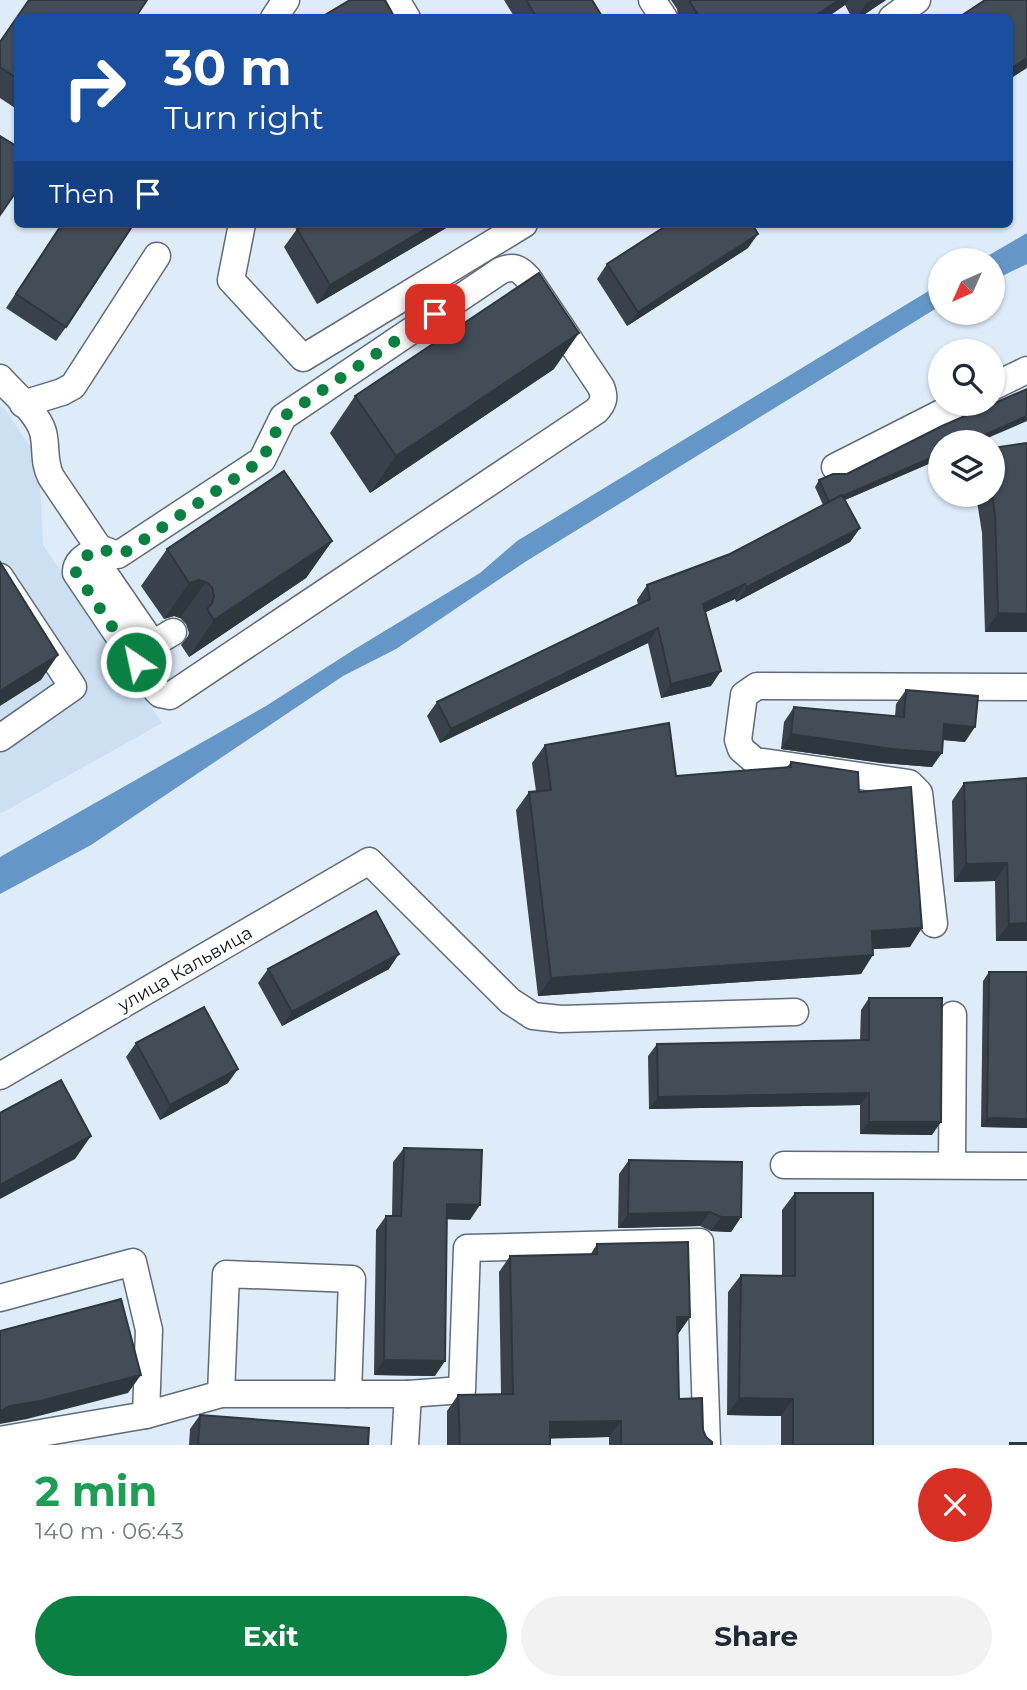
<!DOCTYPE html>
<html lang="en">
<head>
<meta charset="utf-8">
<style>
  body { margin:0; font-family:Montserrat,sans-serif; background:#f2f2f3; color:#1f2937; height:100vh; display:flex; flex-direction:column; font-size:26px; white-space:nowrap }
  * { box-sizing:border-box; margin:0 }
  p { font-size:23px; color:#747a83 }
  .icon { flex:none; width:38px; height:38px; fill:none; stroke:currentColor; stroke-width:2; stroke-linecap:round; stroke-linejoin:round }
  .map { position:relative; height:1445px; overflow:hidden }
  .drawer { display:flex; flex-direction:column; background:#fff; flex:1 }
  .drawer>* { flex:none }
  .hud { position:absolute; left:14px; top:14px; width:999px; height:214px; border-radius:10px; box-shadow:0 2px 5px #0004; background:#1a4fa0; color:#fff; overflow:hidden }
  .needle { width:46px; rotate:225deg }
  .fabs { position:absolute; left:928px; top:248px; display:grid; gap:14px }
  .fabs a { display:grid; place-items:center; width:77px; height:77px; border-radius:50%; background:#fff; box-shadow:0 2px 5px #0004; font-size:35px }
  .pin { position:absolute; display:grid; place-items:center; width:60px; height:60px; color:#fff; margin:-30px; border-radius:14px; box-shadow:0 4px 10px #0006 }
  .me { position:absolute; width:77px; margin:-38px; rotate:326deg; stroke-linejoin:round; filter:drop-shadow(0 0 5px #0008) }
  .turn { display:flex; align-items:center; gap:24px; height:147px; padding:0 35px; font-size:32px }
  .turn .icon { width:91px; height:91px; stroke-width:2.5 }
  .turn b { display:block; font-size:49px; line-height:60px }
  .then { display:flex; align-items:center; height:66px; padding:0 35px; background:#0003; gap:14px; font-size:26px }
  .round { display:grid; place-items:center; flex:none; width:74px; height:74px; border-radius:37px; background:#f2f2f3 }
  .head { display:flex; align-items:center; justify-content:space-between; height:119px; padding:0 35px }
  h1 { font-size:42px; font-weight:700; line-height:52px; color:#1e9e55 }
  .action { display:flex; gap:14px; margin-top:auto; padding:14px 35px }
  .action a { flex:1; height:80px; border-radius:42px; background:#0b8043; color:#fff; font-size:28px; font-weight:700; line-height:80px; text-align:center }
  .action a+a { background:#f2f2f3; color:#1f2937 }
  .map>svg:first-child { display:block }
</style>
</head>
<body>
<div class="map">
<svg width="1027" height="1445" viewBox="0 0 1027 1445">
  <rect width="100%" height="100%" fill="#deebf9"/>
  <path fill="#cde0f3" d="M0,406L5,409L39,460L43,545L162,723L0,814Z"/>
  <g fill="#6596c8">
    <path d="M1027,233V264L992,281V261H979Z"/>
    <path d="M940,284V306L525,562L396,649L343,676L91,845L0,894V857L266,706L355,649L480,573L517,541Z"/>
  </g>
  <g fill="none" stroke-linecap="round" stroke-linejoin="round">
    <defs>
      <g id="minor">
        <path d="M396,0L407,18"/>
        <path d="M652,0L664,18"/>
        <path d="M274,18L286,0"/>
        <path d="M892,18L917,0"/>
        <path d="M242,224L231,280L303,358L524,224"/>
        <path d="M0,378C14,394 37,412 43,432C47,447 43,462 51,477L99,548L118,555L262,460L283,417L500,271C513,265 519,268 528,278L601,387C605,397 604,403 596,411L170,696L160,694L151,684L76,573C75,560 89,555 99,548"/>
        <path d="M992,387L1027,370"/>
        <path d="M23,404L62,392L73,386L157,256"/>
        <path d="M835,467L959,404"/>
        <path d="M91,554L150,640L154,643L173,632"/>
        <path d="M0,577L73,687L0,738"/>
        <path d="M934,924L919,793L909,783L755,761L741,749L738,740L744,695L757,686L1027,687"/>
        <path d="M0,1076L369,861L510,1001L533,1016L561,1019L795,1012"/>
        <path d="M952,1164L953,1015"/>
        <path d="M784,1165L1027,1166"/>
        <path d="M0,1298L133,1262L149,1330L146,1415L0,1440"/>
        <path d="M221,1394L226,1274L352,1279L348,1394"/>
        <path d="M408,1394L462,1390L467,1248L700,1242L707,1445"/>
        <path d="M146,1415L221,1394H408L405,1445"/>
      </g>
    </defs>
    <use href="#minor" stroke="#606b77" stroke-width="29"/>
    <use href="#minor" stroke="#fff" stroke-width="26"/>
  </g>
  <g fill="#39424c">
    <path d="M504,0H592L603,18H515Z"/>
    <path d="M671,0H886L859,18H852L845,5L826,18H678L677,9Z"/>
    <path d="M18,18V110L0,98V42Z"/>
    <path d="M62,224L66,327L56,341L6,308Z"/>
    <path d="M453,224L317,304L284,247L297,229Z"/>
    <path d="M748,248L627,326L597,279L607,264Z"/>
    <path d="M554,369L370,493L330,433L355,396Z"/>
    <path d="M940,443V459L845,500L860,528L850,542L736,602L735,599L705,612L711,686L661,698L648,643L440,743L427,716L437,702L638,605L637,600L647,585L730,554L823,505L815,487L819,480L847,474Z"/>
    <path d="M976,495H992L1027,632H985L982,533Z"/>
    <path d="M332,541L306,578L189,657L181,645L188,636L189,633L186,624L180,618L174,616L164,619L141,586L167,549Z"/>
    <path d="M906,690L965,742L943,740L932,767L882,763L781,749L784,722L794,707L895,716L896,704Z"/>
    <path d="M545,745L676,776L787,767L791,762L859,792L910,947L873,949L861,974L538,996L516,810L529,792L536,791L532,763Z"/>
    <path d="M1027,778V941H996L995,881L954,882L952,801L964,783Z"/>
    <path d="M268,969H389L282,1026L258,983Z"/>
    <path d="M989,972H1027V1128L981,1127L983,981Z"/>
    <path d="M869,998L932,1135L860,1134V1105L649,1109L648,1056L657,1044L860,1040L861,1010Z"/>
    <path d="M136,1043L228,1083L160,1120L126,1057Z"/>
    <path d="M404,1148L470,1220L447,1219L435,1376L374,1375L376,1230L386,1216H392L393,1162Z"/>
    <path d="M629,1160L741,1217L731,1232L711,1231L700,1226L618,1228L619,1174Z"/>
    <path d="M795,1193L873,1445H781V1416L727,1415L728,1292L741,1275H782V1210Z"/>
    <path d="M597,1244L690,1317L678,1334L679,1399L703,1430L706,1437L712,1445H609V1437L550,1438V1445H447V1411L458,1395L501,1394L499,1272L510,1256L590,1255Z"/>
    <path d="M200,1415L368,1445H189L190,1429Z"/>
  </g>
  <g fill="#2e363e">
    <path d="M839,0H848L845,5L826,18H812Z"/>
    <path d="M872,0H886L859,18H857L866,3Z"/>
    <path d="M1027,58V68L1010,79V69Z"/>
    <path d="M434,224H453L317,304L330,285Z"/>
    <path d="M758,234L748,248L627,326L638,312Z"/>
    <path d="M579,333L554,369L370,493L396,456Z"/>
    <path d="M1027,416V421L976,443H966Z"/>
    <path d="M940,454V459L824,509L829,502Z"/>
    <path d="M860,528L850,542L736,602L747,587Z"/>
    <path d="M332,541L306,578L189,657L214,620Z"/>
    <path d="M199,580L206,582L180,618L174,616L164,619L189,583Z"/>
    <path d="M745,584L735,599L693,618L703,604Z"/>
    <path d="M998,613L1027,614V632H985Z"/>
    <path d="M658,628L648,643L440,743L451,729Z"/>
    <path d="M58,655L41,680L0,706V691Z"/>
    <path d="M721,671L711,686L661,698L671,684Z"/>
    <path d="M944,724L975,727L965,742L934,739Z"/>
    <path d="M791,734L942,753L932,767L882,763L781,749Z"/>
    <path d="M1007,863L995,881L954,882L966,864Z"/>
    <path d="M1027,923V941H996L1009,924Z"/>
    <path d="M922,928L910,947L859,950L872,931Z"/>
    <path d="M399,954L389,969L282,1026L292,1012Z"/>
    <path d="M873,955L861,974L538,996L551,978Z"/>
    <path d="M238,1069L228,1083L160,1120L170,1105Z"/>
    <path d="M869,1093L860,1105L649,1109L658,1097Z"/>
    <path d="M987,1118L1027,1119V1128L981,1127Z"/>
    <path d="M869,1122H941L932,1135L860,1134Z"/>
    <path d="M91,1136L75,1159L0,1199V1185Z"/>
    <path d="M447,1204L480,1205L470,1220L437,1219Z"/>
    <path d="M710,1212L700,1226L618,1228L628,1214Z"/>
    <path d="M721,1217H741L731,1232L711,1231Z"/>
    <path d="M677,1317H690L678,1334H666Z"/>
    <path d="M384,1360L445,1361L435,1376L374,1375Z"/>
    <path d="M141,1375L128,1393L27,1419L0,1424V1411L10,1406Z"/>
    <path d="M739,1398L793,1399L781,1416L727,1415Z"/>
    <path d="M621,1421L609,1437L538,1439L550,1422Z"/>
  </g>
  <g fill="#424d58" stroke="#2e363e" stroke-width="2">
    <path d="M29,0H147L135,18H18V79L0,67V42Z"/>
    <path d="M350,0H385L395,18H320Z"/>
    <path d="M526,0H592L603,18H537Z"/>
    <path d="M690,0H839L812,18H690L697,13L691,4Z"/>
    <path d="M985,0H1027V58L1010,69V18H958Z"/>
    <path d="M0,136L18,147V189L0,215Z"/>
    <path d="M62,224L133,225L66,327L16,294Z"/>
    <path d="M305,224H434L330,285L297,229Z"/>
    <path d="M669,224H752L758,234L638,312L607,264Z"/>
    <path d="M539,273L579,333L396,456L355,396Z"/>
    <path d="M1027,389V416L966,443H940V454L843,496L842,495L829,502L819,480L833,474H847L942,426Z"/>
    <path d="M1027,443V614L998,613L995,515L992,495V448Z"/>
    <path d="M284,471L332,541L214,620L207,609L212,603L214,596L212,587L206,582L199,580L189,583L167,549Z"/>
    <path d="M842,495L860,528L747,587L745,584L703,604L721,671L671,684L658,628L451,729L437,702L650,599L647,585L730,554Z"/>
    <path d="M0,562L58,655L0,691Z"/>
    <path d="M906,690L978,696L975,727L944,724L942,753L892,749L791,734L794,707L904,717Z"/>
    <path d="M669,723L676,776L791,767V762L858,772L859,792L911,787L922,928L872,931L873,955L551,978L529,792L551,790L545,745Z"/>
    <path d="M1027,778V923L1009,924L1007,863L966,864L964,783Z"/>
    <path d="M376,911L399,954L292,1012L268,969Z"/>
    <path d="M989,972H1027V1119L987,1118Z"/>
    <path d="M869,998H942L941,1122H869V1093L658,1097L657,1044L869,1040Z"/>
    <path d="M204,1007L238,1069L170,1105L136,1043Z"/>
    <path d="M61,1080L91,1136L0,1185V1113Z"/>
    <path d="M404,1148L482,1150L480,1205L447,1204L445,1361L384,1360L386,1216H401Z"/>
    <path d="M629,1160L742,1162L741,1217H721L710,1212L628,1214Z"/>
    <path d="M795,1193H873V1445H793V1399L739,1398L741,1275L795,1276Z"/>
    <path d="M688,1242L690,1317H677L679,1399L702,1398L703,1430L706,1437L712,1442V1445H621V1421L550,1422V1445H460L458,1395L513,1394L510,1256L597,1254V1244Z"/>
    <path d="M121,1299L141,1375L40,1401L10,1406L0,1411V1331Z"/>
    <path d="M200,1415L369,1428L368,1445H198Z"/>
    <rect x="1010" y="1443" width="17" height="2"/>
  </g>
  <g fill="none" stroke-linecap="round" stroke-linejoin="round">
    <path stroke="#0b8043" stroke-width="12" stroke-dasharray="0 21.6" d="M136,662L76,573C75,560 89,555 99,548L118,555L124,553L262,460L283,417L435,314"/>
  </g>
  <g text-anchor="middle" stroke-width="7" stroke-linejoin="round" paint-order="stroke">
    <g font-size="18" fill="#0b1014" stroke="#fff">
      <text transform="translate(185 969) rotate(-30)" y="6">улица Кальвица</text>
    </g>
  </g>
</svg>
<div class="fabs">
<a><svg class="needle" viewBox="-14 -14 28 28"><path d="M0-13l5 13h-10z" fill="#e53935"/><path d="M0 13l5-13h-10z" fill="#747a83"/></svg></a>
<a><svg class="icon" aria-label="search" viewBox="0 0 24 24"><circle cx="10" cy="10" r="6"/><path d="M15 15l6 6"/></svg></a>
<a><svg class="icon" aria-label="layers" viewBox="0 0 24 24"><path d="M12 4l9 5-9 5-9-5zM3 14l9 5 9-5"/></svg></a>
</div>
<div class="pin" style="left:435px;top:314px;background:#d93025"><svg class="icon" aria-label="arrive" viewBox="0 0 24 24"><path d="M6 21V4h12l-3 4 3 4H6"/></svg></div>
<svg class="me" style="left:136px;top:662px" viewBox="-20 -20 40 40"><circle r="17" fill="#0b8043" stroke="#fff" stroke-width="3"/><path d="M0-11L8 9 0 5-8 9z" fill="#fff"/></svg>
<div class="hud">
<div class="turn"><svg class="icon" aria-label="right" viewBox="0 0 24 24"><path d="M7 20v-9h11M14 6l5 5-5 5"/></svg><div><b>30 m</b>Turn right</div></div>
<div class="then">Then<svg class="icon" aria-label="arrive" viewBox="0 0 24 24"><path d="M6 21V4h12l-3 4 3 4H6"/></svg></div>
</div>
</div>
<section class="drawer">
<div class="head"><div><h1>2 min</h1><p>140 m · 06:43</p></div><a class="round" style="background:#d93025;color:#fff"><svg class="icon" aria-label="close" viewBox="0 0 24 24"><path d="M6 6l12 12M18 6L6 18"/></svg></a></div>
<div class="action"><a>Exit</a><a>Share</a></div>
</section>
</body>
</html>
